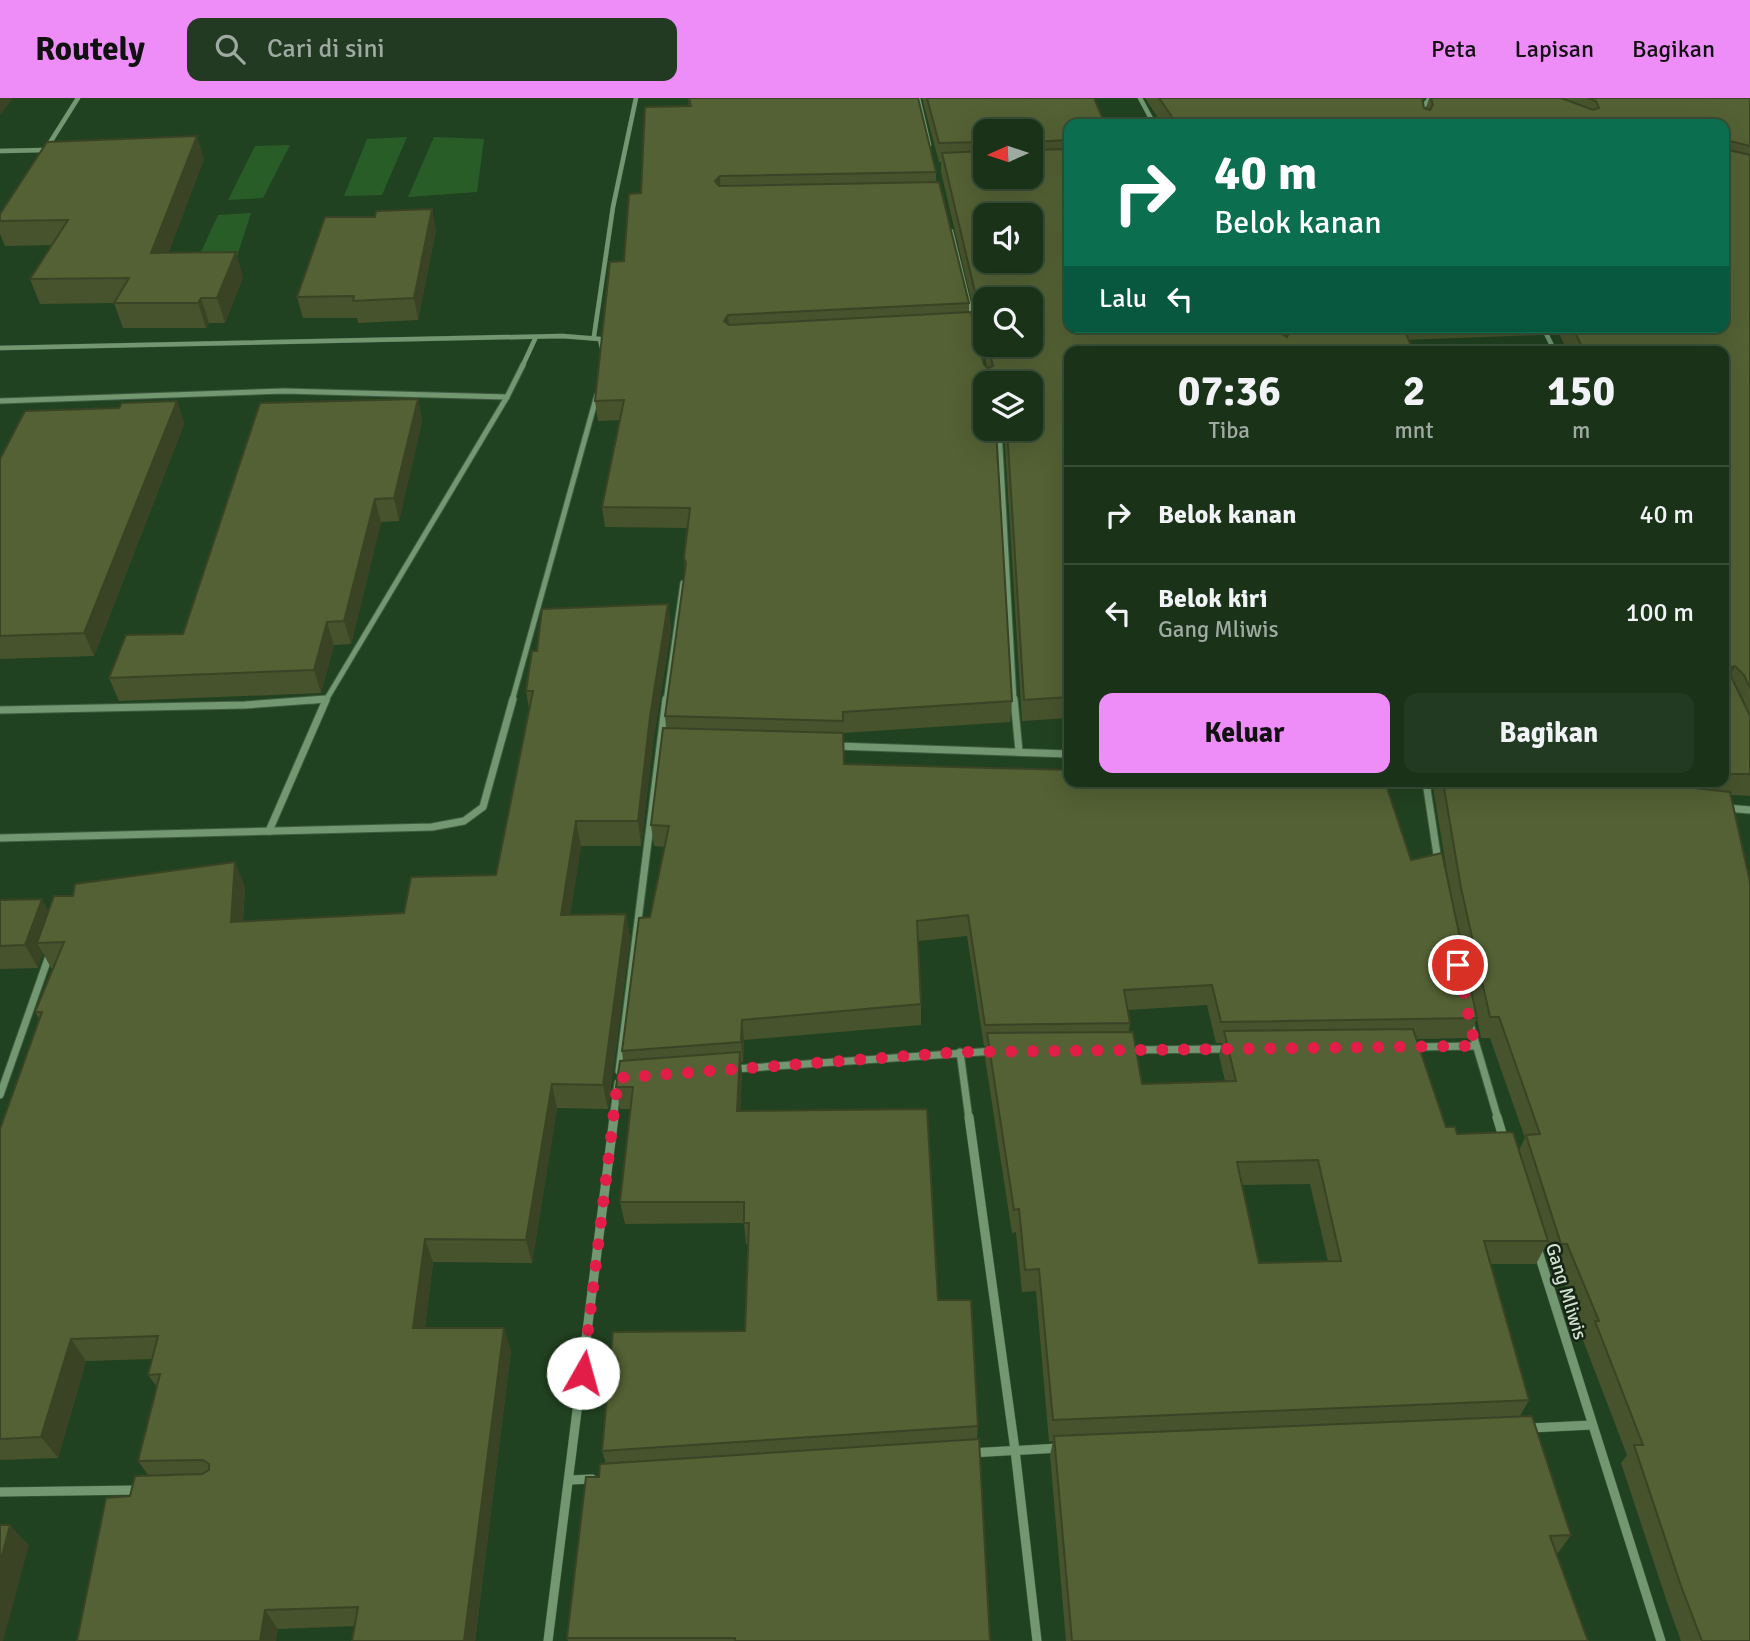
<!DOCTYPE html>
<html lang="id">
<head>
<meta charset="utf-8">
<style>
  body { margin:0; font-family:Signika,sans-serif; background:#223a21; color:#f1f3f6; height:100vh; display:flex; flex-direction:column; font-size:26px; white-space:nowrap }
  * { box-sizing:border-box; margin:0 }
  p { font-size:23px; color:#9faaa2 }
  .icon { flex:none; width:38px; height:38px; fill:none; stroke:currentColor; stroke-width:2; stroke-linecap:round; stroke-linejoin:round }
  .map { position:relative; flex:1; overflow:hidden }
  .side { position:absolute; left:1064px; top:248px; width:665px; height:441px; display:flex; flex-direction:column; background:#193218; border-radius:14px; box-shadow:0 7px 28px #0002,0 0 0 2px #374d37 }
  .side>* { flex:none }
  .top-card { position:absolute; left:1064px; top:21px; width:665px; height:214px; border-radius:14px; box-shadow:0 7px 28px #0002,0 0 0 2px #374d37; background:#0b6e4f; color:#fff; overflow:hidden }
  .needle { width:46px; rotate:267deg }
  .fabs { position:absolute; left:973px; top:21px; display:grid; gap:14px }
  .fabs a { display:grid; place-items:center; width:70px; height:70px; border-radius:14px; background:#193218; box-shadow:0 7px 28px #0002,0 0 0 2px #374d37; font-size:35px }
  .pin { position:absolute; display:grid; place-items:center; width:60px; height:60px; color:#fff; margin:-30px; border:4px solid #fff; border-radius:50%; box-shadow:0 2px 7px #0007 }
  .me { position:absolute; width:77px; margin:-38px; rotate:7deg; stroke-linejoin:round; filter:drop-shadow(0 0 5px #0008) }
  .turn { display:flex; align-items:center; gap:24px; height:147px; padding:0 35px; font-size:32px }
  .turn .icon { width:91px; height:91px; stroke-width:2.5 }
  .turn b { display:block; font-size:49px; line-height:60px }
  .then { display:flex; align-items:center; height:66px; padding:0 35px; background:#0003; gap:14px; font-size:26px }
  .eta { display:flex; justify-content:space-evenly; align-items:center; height:119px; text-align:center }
  .eta b { font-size:42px; font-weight:700; line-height:49px }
  .primary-button { display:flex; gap:14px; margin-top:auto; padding:14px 35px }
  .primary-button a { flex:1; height:80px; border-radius:14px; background:#ee8cf8; color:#111; font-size:28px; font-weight:700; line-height:80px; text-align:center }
  .primary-button a+a { background:#223a21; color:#f1f3f6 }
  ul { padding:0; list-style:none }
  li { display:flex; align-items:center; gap:21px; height:98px; padding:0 35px; border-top:2px solid #374d37 }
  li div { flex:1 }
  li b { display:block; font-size:26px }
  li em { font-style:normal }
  header { display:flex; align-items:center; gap:42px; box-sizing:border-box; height:98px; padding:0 35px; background:#ee8cf8; color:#111 }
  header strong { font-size:33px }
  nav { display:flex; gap:38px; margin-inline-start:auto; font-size:24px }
  .search { width:490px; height:63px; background:#223a21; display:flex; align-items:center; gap:18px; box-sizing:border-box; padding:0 24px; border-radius:14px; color:#9faaa2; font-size:26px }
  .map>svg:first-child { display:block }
</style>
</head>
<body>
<header>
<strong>Routely</strong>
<div class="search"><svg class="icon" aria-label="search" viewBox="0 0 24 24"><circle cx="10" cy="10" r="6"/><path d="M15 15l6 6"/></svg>Cari di sini</div>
<nav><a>Peta</a><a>Lapisan</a><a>Bagikan</a></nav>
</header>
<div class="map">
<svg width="1750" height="1543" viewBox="0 0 1750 1543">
  <rect width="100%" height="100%" fill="#214220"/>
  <g fill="#295d28">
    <path d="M407,39L382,97L344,98L367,41Z"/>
    <path d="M434,39L484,41L477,94L408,99Z"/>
    <path d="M290,47L263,100L228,102L255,48Z"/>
    <path d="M251,115L232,174L191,176L218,117Z"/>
  </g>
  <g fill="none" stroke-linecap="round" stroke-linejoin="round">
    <defs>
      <g id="minor-far3">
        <path d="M918,0L929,47"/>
        <path d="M1140,0L1154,26"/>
        <path d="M1424,26L1420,13L1430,0"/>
        <path d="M46,51L78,0"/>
        <path d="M0,53L45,52"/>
        <path d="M951,133L973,223"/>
        <path d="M1543,229L1555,254"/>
        <path d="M594,238L613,109L636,0"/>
        <path d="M0,250L562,238L600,241L602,250"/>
        <path d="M522,269L535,241"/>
      </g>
      <g id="minor-far2">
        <path d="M0,303L284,293L507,299"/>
        <path d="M999,331L1014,603"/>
        <path d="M311,603L326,602L507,299L523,267"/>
        <path d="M512,603L597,297"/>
        <path d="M666,603L683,485"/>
      </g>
      <g id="minor-far1">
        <path d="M1014,601L1019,653"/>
        <path d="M0,612L245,607L326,601"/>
        <path d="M836,648L1069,656"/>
        <path d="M1426,684L1438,763"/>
        <path d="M1726,710L1750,712"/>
        <path d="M269,733L326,602"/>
        <path d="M0,740L432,729L464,723L483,709L513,601"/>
        <path d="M1470,926L1498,1021"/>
        <path d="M1413,949L1475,948"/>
        <path d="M1129,952L1229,951"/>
        <path d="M960,954L969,1021"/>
        <path d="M734,971L995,953"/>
        <path d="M619,973L666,601"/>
        <path d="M0,997L50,855"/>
        <path d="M613,1021L618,985"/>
      </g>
      <g id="minor">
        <path d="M969,1019L1015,1352L1037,1543"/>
        <path d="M1497,1019L1504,1042"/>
        <path d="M1537,1150L1661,1543"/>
        <path d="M1530,1330L1592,1327"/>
        <path d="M970,1355L1060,1350"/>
        <path d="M570,1382L592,1381"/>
        <path d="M0,1394L139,1392"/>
        <path d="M548,1543L614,1019"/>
      </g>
    </defs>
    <use href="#minor-far3" stroke="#3f5c3f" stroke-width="5"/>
    <use href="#minor-far2" stroke="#3f5c3f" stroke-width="7"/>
    <use href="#minor-far1" stroke="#3f5c3f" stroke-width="9"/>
    <use href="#minor" stroke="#3f5c3f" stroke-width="10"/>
    <use href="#minor-far3" stroke="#729771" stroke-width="4.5"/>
    <use href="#minor-far2" stroke="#729771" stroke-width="5"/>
    <use href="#minor-far1" stroke="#729771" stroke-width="7"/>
    <use href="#minor" stroke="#729771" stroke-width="9"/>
  </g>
  <g fill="#47532d" fill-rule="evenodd">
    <path d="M688,0H918L936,74V84L969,205V214L984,267L987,269L941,74V64H939L922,0H1094L1069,26V229H1544L1541,237L1069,254V620L1022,623L1004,331H1031L985,285L1012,603L1010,624L843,635L844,666L1411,762L1451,797L1432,684H1724V254H1568L1559,236H1552L1548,229H1724V26H1162L1145,0H1424L1422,2L1424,10L1426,11L1429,0H1750V698L1731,697L1750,1543H1681L1667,1504L1621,1365L1627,1357L1583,1242L1586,1238L1556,1165L1550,1166L1545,1149L1536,1166H1490L1529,1302L1520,1318L1571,1437L1558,1455H1556L1588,1543H1066L1050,1357L1053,1343L1049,1344L1036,1193L1022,1194L1016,1134L1012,1135L985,960L986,948H984L967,838L918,843L921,906V927L744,942L743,964H741L742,977L740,1013L938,1202L978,1328L977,1341L990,1543H568L567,1540L599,1379L606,1366L602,1353L745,1233L748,1146H746L744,1125L625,1126L620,1104L631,1011H620L616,989L623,963L622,953L665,749L654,748L651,727L666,630L665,618L685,472L684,460L687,430L605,429L602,409L620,322L598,323L595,303L624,163L641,95L689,8ZM985,33H1031V79H985ZM985,201L1031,247H985ZM1207,907L1216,945H1222L1219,957L1225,983L1142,986L1129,934L1130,925L1128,912ZM1477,920L1481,940H1490L1525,1040L1519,1052L1457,1036L1446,1029L1417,941L1469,940ZM1310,1086L1328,1163L1259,1165L1242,1087Z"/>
    <path d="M204,61L168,155L243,179L225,225H209L206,230H123L114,205L40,206L30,181L52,147L5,148L0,136V116Z"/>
    <path d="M436,132L418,222L358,225L357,220H303L297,199Z"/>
    <path d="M418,301L422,323L399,423L381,424L351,546L334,547L321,595L119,603L109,580L183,536Z"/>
    <path d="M177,303L184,326L94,558L0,561V361L119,310Z"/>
    <path d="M668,506L671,531L653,644L641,748H581L570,817L626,816L630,841L608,1011L557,1010L532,1165L433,1164L425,1230L511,1252L475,1543H352L355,1528L278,1531L130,1398L148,1377L138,1363L157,1289L148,1277L153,1261L86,1263L58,1360L0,1362V1031L40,922L35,914L53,870H51L43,855L38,870L0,871V802L49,814L245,789L243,823L404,815L496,777L529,610L526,593L537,553Z"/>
  </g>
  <g fill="#3a4424">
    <path d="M0,0H13L0,17Z"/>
    <path d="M197,38L204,61L159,180L151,155Z"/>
    <path d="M720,78L721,97L715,83Z"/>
    <path d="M432,111L436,132L418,222L414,200Z"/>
    <path d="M236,154L243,179L225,225L217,200Z"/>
    <path d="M201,200L209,225L206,230L198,205Z"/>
    <path d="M728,217L730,237L724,223Z"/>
    <path d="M418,301L422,323L399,423L394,400Z"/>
    <path d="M177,303L184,326L94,558L84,535Z"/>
    <path d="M375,401L381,424L351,546L344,523Z"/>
    <path d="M668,506L671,531L653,644L641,748L638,723L650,619Z"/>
    <path d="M327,524L334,547L321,595L314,572Z"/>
    <path d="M1735,568L1725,589L1730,569Z"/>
    <path d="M576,723L581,748L566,842L561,817Z"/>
    <path d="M235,764L245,789L241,849L231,824Z"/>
    <path d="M42,801L54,824L37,845L43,855L38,870L25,847Z"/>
    <path d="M626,816L630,841L608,1011L603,987Z"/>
    <path d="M742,922L744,942L743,964L741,944Z"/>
    <path d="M740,954L742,977L739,1035L737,1013Z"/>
    <path d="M552,986L557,1010L532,1165L526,1142Z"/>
    <path d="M425,1141L433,1164L422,1253L413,1230Z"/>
    <path d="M504,1230L511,1252L475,1543H464Z"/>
    <path d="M71,1241L86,1263L58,1360L41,1339Z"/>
    <path d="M10,1427L29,1447L3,1543H0V1465Z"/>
    <path d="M265,1512L278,1531L276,1543H260Z"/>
  </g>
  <g fill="#536134" stroke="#3a4424" stroke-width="2" fill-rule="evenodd">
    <path d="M689,0H918L936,74L720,78L715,83L719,88L939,84L969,205L728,217L724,223L729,227L971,214L984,267L988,270L993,268L988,247H1031V201H985V236L942,55L985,53V79H1031V51L1032,52L1069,51V229H1278L1282,236L1287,239L1290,233L1289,229H1403L1414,254H1069V599L1024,602L1007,331H1031V285H985V331H996L1012,603L843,614V623L665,618L686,465L684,460L690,410L602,409L624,302L595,303L610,164L624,163L629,96L641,95L645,9L691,8ZM985,117H1031V163H985Z"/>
    <path d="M927,0H1094L1105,26H1069V42L1031,44V33H985V44L939,45Z"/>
    <path d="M1159,0H1422L1424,10L1430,12L1433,7L1431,0H1561L1593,12L1599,10L1596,3L1587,0H1750V48L1730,43L1726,47L1729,52L1750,57V590L1744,577L1735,568L1730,569L1729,574L1750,618V676H1726L1727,681H1724V254H1585L1572,229H1724V26H1177Z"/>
    <path d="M197,38L151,155L236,154L217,200H201L198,205H114L129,180L30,181L68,122L0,123V116L47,44Z"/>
    <path d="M432,111L414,200L353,203L354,198L297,199L325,119H375L376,113Z"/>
    <path d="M418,301L394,400L375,401L344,523L327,524L314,572L109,580L126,537L183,536L260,305Z"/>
    <path d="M177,303L84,535L0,538V361L25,313L119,310L122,305Z"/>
    <path d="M668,506L650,619L638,723H576L561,817L626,816L603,987L552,986L526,1142L425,1141L413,1230H504L464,1543H352L358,1509L265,1512L260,1543H77L106,1400L130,1398L135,1378L202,1376L209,1372V1366L203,1362L138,1363L160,1276L148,1277L158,1238L71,1241L41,1339L0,1341V1031L42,914H35L64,844L37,845L54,798H73L75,786L235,764L231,824L404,815L411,779L496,777L533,593H526L532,553H537L542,511Z"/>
    <path d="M663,630L843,635L844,666L1069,672V684H1385L1411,762L1442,755L1477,920L1221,924L1212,887L1124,892L1130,925L985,927L968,817L917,823L921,906L742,922L741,944L622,953L639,820L650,819L669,728L651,727Z"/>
    <path d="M1443,684H1639L1730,694L1750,784V1543H1702L1681,1488L1634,1347H1643L1595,1223H1599L1567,1146H1561L1526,1037L1540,1036L1499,919H1490L1461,790Z"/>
    <path d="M42,801L25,847L0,848V802Z"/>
    <path d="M1413,931L1446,1029H1455L1457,1036L1513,1034L1548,1143H1484L1529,1302L1053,1322L1039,1171L1025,1172L1019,1111L1014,1112L987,935L1133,934L1142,986L1236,983L1224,933ZM1318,1062L1341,1163L1259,1165L1237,1064Z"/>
    <path d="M740,954L737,1013L927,1011L938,1202H971L978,1328L602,1353L613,1234L745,1233L749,1125H744V1104H620L633,989H616L620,963Z"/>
    <path d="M1532,1318L1571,1437L1550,1438L1588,1543H1072L1054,1338Z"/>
    <path d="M979,1341L990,1543H735V1540H567L586,1379H599L600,1366Z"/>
    <path d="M0,1427H10L0,1465Z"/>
  </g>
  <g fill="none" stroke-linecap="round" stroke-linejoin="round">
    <path stroke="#e11d48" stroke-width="12" stroke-dasharray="0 21.6" d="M583,1275L618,980L960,954L1475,948L1458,867"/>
  </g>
  <g text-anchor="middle" stroke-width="5" stroke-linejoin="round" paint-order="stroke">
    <g font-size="19" fill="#d0e3cf" stroke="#162415">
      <text transform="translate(1567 1193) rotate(73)" y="7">Gang Mliwis</text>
    </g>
  </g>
</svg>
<div class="fabs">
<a><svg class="needle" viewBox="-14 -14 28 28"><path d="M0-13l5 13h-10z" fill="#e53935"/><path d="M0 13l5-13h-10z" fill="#9faaa2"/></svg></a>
<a><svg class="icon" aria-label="sound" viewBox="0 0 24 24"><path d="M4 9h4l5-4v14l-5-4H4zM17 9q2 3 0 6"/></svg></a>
<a><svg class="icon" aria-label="search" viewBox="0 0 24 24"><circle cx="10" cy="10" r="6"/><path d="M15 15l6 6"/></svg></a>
<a><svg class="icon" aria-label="layers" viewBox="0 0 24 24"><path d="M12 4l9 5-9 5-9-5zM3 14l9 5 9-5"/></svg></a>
</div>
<div class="pin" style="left:1458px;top:867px;background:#d93025"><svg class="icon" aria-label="arrive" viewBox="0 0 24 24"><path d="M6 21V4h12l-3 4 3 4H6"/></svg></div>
<svg class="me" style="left:583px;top:1275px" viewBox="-20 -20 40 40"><circle r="19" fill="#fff"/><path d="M0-13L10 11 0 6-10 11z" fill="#e11d48"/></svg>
<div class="top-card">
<div class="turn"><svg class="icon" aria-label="right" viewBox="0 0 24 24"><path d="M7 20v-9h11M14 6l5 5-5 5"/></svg><div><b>40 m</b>Belok kanan</div></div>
<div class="then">Lalu<svg class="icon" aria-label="left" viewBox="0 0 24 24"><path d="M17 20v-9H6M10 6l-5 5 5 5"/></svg></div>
</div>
<section class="side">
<div class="eta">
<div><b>07:36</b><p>Tiba</p></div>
<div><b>2</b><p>mnt</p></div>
<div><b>150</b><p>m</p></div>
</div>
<ul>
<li><svg class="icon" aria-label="right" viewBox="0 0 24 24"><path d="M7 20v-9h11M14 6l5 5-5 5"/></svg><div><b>Belok kanan</b></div><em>40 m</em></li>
<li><svg class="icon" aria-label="left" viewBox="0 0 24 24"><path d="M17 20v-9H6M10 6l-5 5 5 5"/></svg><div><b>Belok kiri</b><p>Gang Mliwis</p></div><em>100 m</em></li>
</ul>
<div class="primary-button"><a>Keluar</a><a>Bagikan</a></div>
</section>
</div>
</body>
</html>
